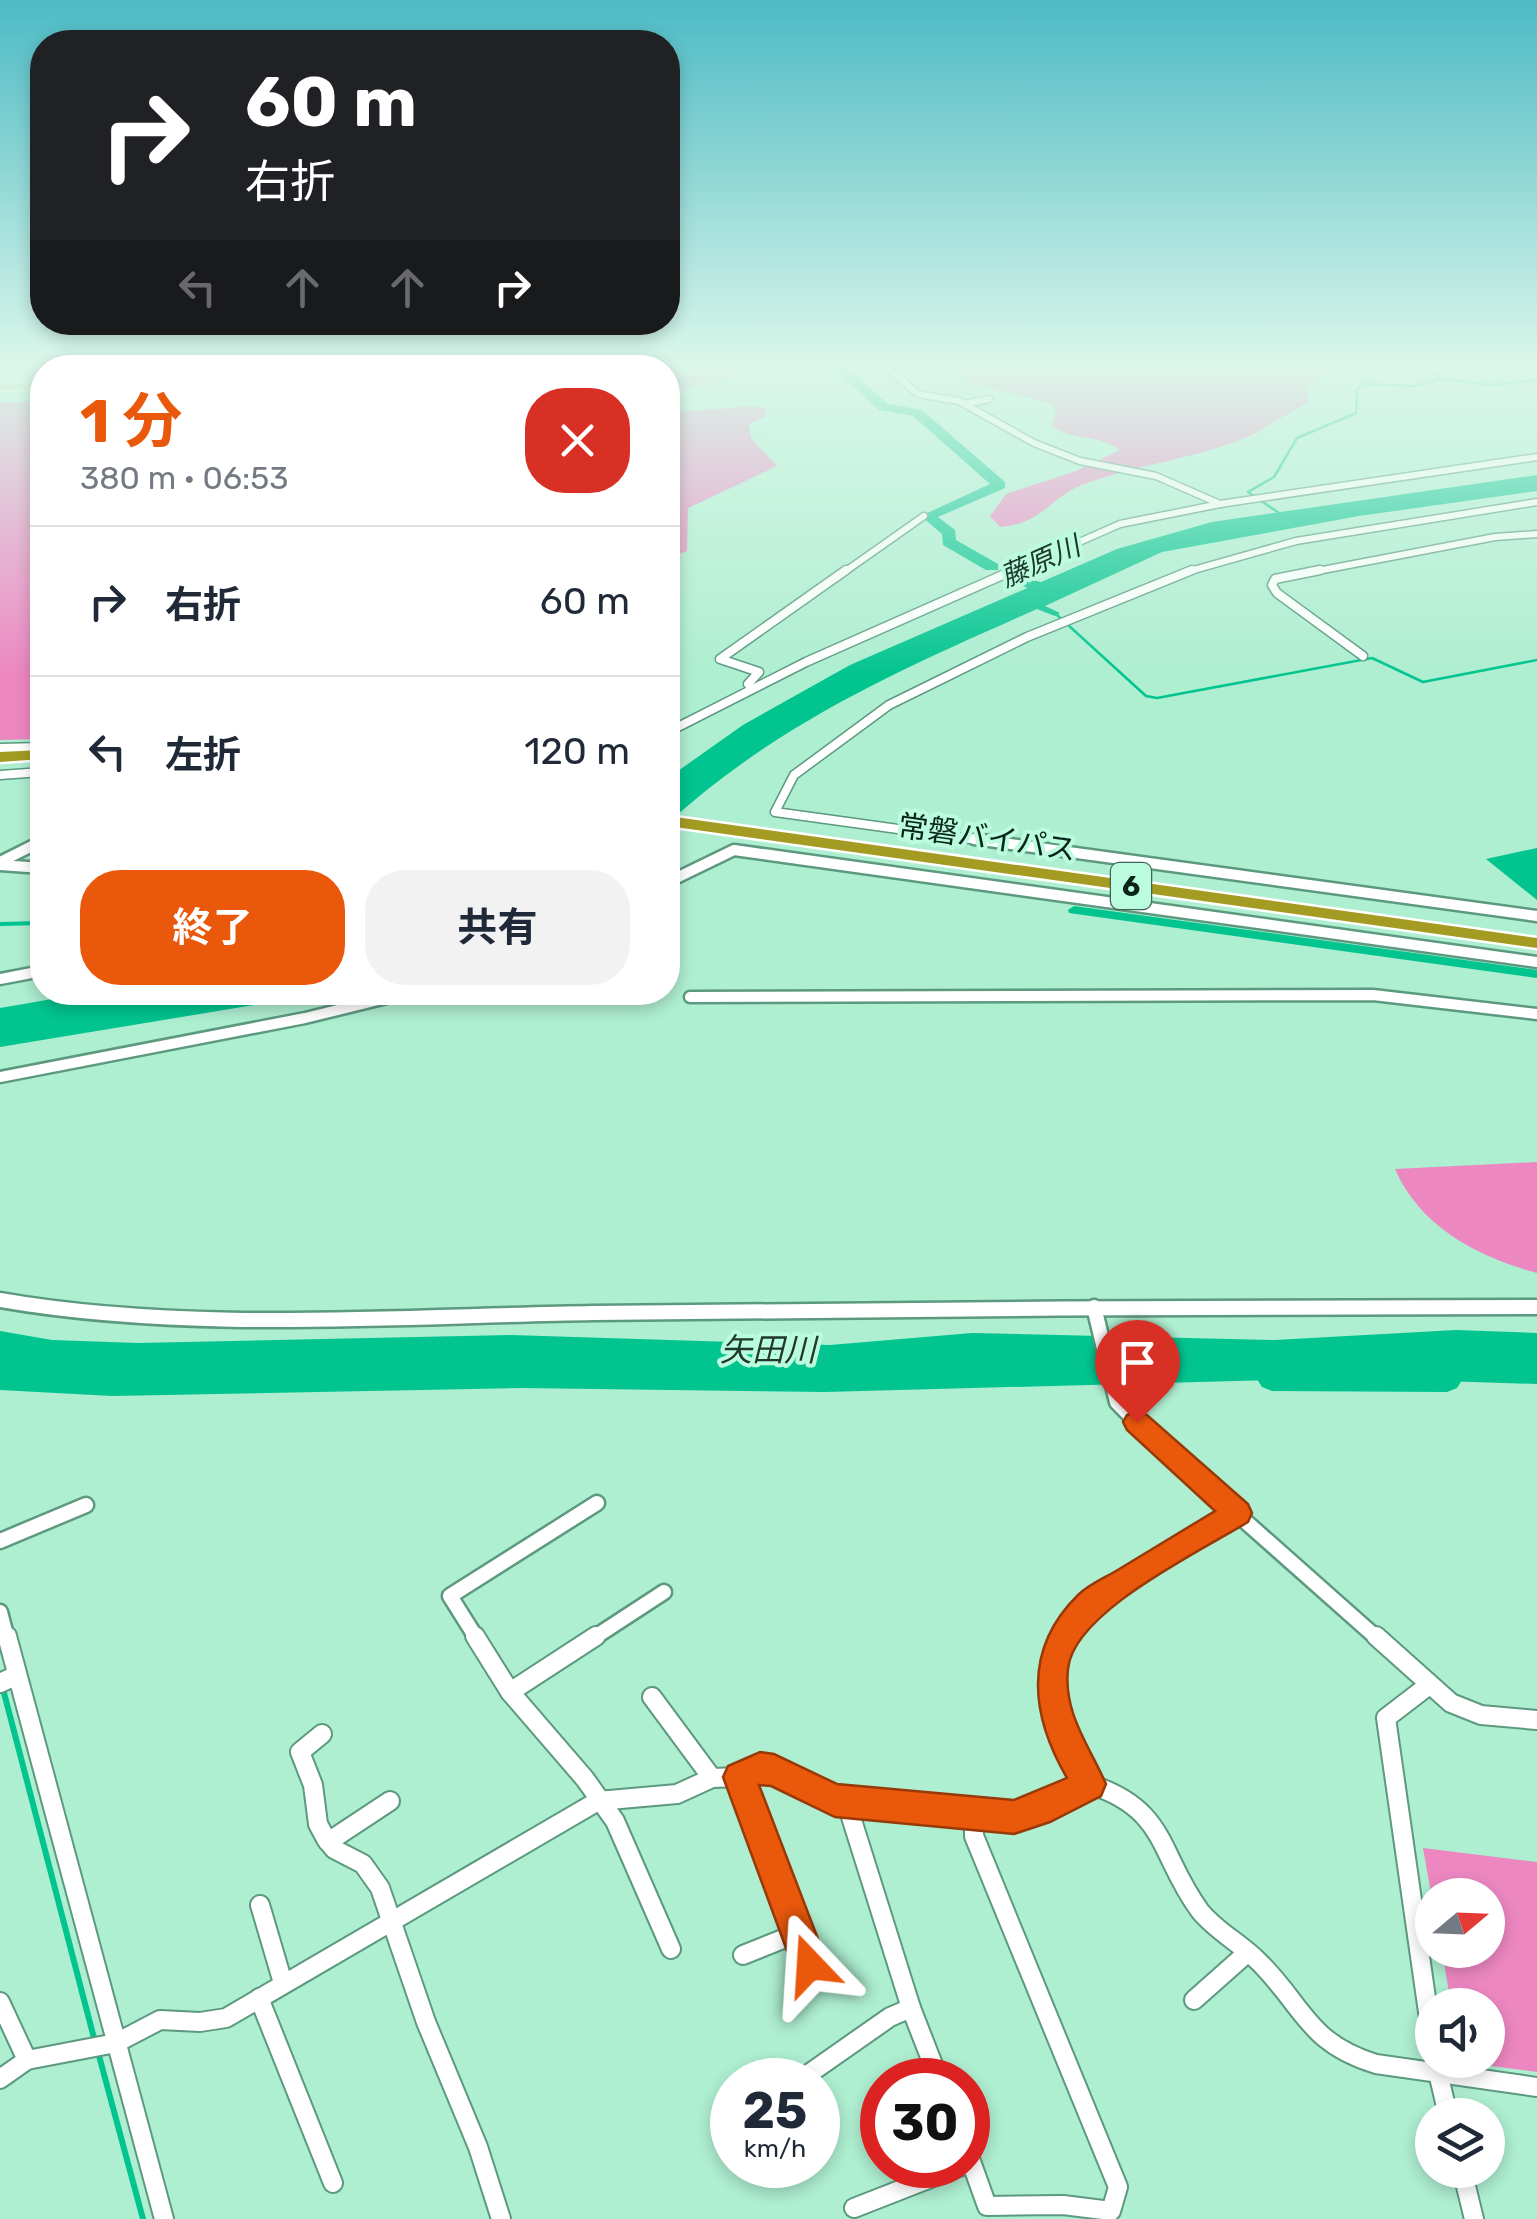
<!DOCTYPE html>
<html lang="ja">
<head>
<meta charset="utf-8">
<style>
  body { margin:0; font-family:Rubik,"Noto Sans JP",sans-serif; background:#f2f2f3; color:#1f2937; height:100vh; display:flex; flex-direction:column; font-size:38px; white-space:nowrap }
  * { box-sizing:border-box; margin:0 }
  p { font-size:32px; color:#747a83 }
  .icon { flex:none; width:55px; height:55px; fill:none; stroke:currentColor; stroke-width:2; stroke-linecap:round; stroke-linejoin:round }
  .map { position:relative; flex:1; overflow:hidden }
  .drawer { position:absolute; left:30px; top:355px; width:650px; height:650px; display:flex; flex-direction:column; background:#fff; border-radius:40px; box-shadow:0 5px 15px #0003 }
  .drawer>* { flex:none }
  .banner { position:absolute; left:30px; top:30px; width:650px; height:305px; border-radius:40px; box-shadow:0 5px 15px #0003; background:#202124; color:#fff; overflow:hidden }
  .needle { width:65px; rotate:71deg }
  .tools { position:absolute; left:1415px; top:1878px; display:grid; gap:20px }
  .tools a { display:grid; place-items:center; width:90px; height:90px; border-radius:50%; background:#fff; box-shadow:0 5px 15px #0003; font-size:50px }
  .speed { position:absolute; left:710px; top:2058px; display:flex; gap:20px; font-size:50px; font-weight:700; text-align:center }
  .speed>* { display:grid; place-content:center; width:130px; height:130px; border-radius:50%; background:#fff; box-shadow:0 5px 15px #0003; line-height:1 }
  .speed small { font-size:25px; font-weight:400 }
  .speed .limit { border:15px solid #d22; background:#fff; color:#111 }
  .pin { position:absolute; display:grid; place-items:center; width:85px; height:85px; color:#fff; margin:-102px -42px; border-radius:50% 50% 50% 0; rotate:-45deg; box-shadow:0 0 10px #0007 }
  .pin .icon { rotate:45deg }
  .me { position:absolute; width:110px; margin:-55px; rotate:340deg; stroke-linejoin:round; filter:drop-shadow(0 0 8px #0008) }
  .turn { display:flex; align-items:center; gap:35px; height:210px; padding:0 50px; font-size:45px }
  .turn .icon { width:130px; height:130px; stroke-width:2.5 }
  .turn b { display:block; font-size:70px; line-height:85px }
  .lanes { display:flex; align-items:center; height:95px; padding:0 50px; background:#0003; justify-content:center; gap:50px; direction:ltr }
  .lanes .off { opacity:.35 }
  .round { display:grid; place-items:center; flex:none; width:105px; height:105px; border-radius:40px; background:#f2f2f3 }
  .overview { display:flex; align-items:center; justify-content:space-between; height:170px; padding:0 50px }
  h1 { font-size:60px; font-weight:700; line-height:75px; color:#ea580c }
  .primary-button { display:flex; gap:20px; margin-top:auto; padding:20px 50px }
  .primary-button a { flex:1; height:115px; border-radius:40px; background:#ea580c; color:#fff; font-size:40px; font-weight:700; line-height:115px; text-align:center }
  .primary-button a+a { background:#f2f2f3; color:#1f2937 }
  ul { padding:0; list-style:none }
  li { display:flex; align-items:center; gap:30px; height:150px; padding:0 50px; border-top:2px solid #e0e1e3 }
  li div { flex:1 }
  li b { display:block; font-size:38px }
  li em { font-style:normal }
  .map>svg:first-child { display:block }
</style>
</head>
<body>
<div class="map">
<svg width="1537" height="2219" viewBox="0 0 1537 2219">
  <rect width="100%" height="100%" fill="#aeeed1"/>
  <g fill="#ed87c2">
    <path d="M411,364H736L735,377L668,392V368L408,367Z"/>
    <path d="M957,364H1349L1310,385L1306,389L1309,403C1285,413 1264,431 1240,440C1189,460 1133,465 1082,485C1049,498 1042,524 1000,527L990,516L1006,494L1076,471L1120,450C1099,434 1072,441 1052,426L1056,410L1050,403L978,385L957,375Z"/>
    <path d="M0,402H28L33,405L32,432L42,434V739L0,740Z"/>
    <path d="M753,406L767,409L765,417L749,424L751,438L777,466L688,508L687,551L668,558V413Z"/>
    <path d="M1537,1162V1273C1478,1257 1420,1227 1395,1169Z"/>
    <path d="M1423,1848L1537,1862V2072L1461,2062L1488,2060V2005H1451L1442,1950H1488V1895H1432V1899Z"/>
  </g>
  <g fill="#02c48f">
    <path d="M1537,475V491L1359,516L1162,552L1045,606L1060,613L1055,616L1037,609C899,670 781,721 668,823V778L743,725L850,665L1117,549L1212,522Z"/>
    <path d="M1537,848V900L1486,859Z"/>
    <path d="M87,993V992L303,993L254,1005L0,1047V1008Z"/>
    <path d="M1456,1330L1537,1333V1384L1350,1378L825,1392L522,1388L112,1396L0,1390V1331L52,1340L138,1343L511,1335L830,1345L972,1333L1275,1340Z"/>
  </g>
  <g fill="none" stroke-linecap="round" stroke-linejoin="round">
    <g stroke="#02c48f" stroke-width="2.5">
      <path d="M1427,364L1424,367L1441,379"/>
      <path d="M1282,515L1248,492L1274,477L1297,438L1356,413L1357,390L1363,384L1414,386L1441,379L1494,385L1537,380"/>
      <path d="M1056,614L1146,696L1157,698L1372,658L1423,682L1537,660"/>
    </g>
    <path stroke="#02c48f" stroke-width="4" d="M0,924L42,923"/>
    <g stroke="#02c48f" stroke-width="6">
      <path d="M3,1689L95,2042"/>
      <path d="M98,2052L143,2219"/>
    </g>
    <path fill="#02c48f" fill-rule="evenodd" d="M1074,906L1537,970V978L1069,913L1068,910Z"/>
    <g fill="#02c48f" fill-rule="evenodd">
      <path d="M829,364H842L888,404L922,410L1005,482V488L938,517L955,530L956,540L998,564V570H986L943,545L942,534L921,516L990,484L913,416L879,410Z"/>
      <path d="M1009,571L1051,586L1053,589L1045,594L1003,579L1001,576Z"/>
      <path d="M1272,1367L1447,1368L1457,1372L1462,1380L1457,1388L1447,1392L1272,1391L1262,1387L1257,1379L1262,1371Z"/>
    </g>
    <defs>
      <g id="street-far4">
        <path d="M883,364L918,394L959,401L1034,443L1080,461L1156,476L1220,504"/>
        <path d="M964,404L989,399"/>
        <path d="M843,573L924,516"/>
        <path d="M1009,573L1120,524L1220,504L1537,457"/>
        <path d="M1183,573L1296,541L1537,502"/>
        <path d="M1307,573L1495,537L1537,534"/>
      </g>
      <g id="street-far3">
        <path d="M1320,570L1275,579L1272,585L1277,593L1363,656"/>
        <path d="M748,684L759,672L720,659L846,570"/>
        <path d="M668,732L806,662L1014,570"/>
        <path d="M0,748L42,747"/>
        <path d="M0,775L42,772"/>
        <path d="M992,842L775,812L794,775L889,705L1027,637L1192,570"/>
      </g>
      <g id="street-far2">
        <path d="M974,839L1537,916"/>
        <path d="M0,862L42,841"/>
        <path d="M0,865L42,868"/>
        <path d="M668,882L734,850L1537,962"/>
        <path d="M0,979L42,971"/>
        <path d="M690,997L1373,995L1537,1014"/>
        <path d="M0,1077L305,1018L411,992"/>
      </g>
      <g id="street-far1">
        <path d="M0,1300C189,1333 402,1316 594,1313C908,1309 1223,1307 1537,1307"/>
        <path d="M1094,1307L1117,1402L1157,1443L1378,1639"/>
        <path d="M0,1541L86,1505"/>
        <path d="M0,1612L7,1639"/>
        <path d="M477,1639L450,1596L597,1503"/>
        <path d="M592,1639L664,1592"/>
        <path d="M1063,1639C1105,1578 1174,1548 1237,1513"/>
      </g>
      <g id="street">
        <path d="M7,1636L164,2219"/>
        <path d="M475,1636L510,1692L585,1779L615,1821L671,1949"/>
        <path d="M1065,1636C1033,1684 1064,1741 1089,1784C1168,1809 1158,1854 1200,1911C1216,1931 1240,1943 1258,1961C1304,2006 1307,2043 1376,2064L1537,2087"/>
        <path d="M1376,1636L1451,1703L1481,1715L1537,1720"/>
        <path d="M0,1683L17,1675"/>
        <path d="M1429,1685L1386,1718L1432,2040"/>
        <path d="M510,1692L596,1636"/>
        <path d="M652,1697L712,1778"/>
        <path d="M322,1734L300,1752L313,1785L318,1824L326,1839L334,1849L363,1864L380,1888L426,2022L478,2147L501,2219"/>
        <path d="M740,1777L810,1965"/>
        <path d="M846,1801L911,2008L939,2080"/>
        <path d="M328,1842L390,1801"/>
        <path d="M260,1905L283,1983"/>
        <path d="M743,1955L798,1933"/>
        <path d="M259,1998L333,2183"/>
        <path d="M1194,2000L1247,1953"/>
        <path d="M0,2002L27,2060"/>
        <path d="M1435,2060L1448,2115"/>
        <path d="M0,2079L27,2060L116,2043L160,2020L200,2022L226,2018L598,1801L677,1794L712,1778L740,1777L760,1768L774,1770L835,1800L1013,1817L1038,1810L1089,1784"/>
        <path d="M800,2080L890,2017L911,2008"/>
        <path d="M968,2153L987,2206L1063,2205L1111,2211L1118,2187L974,1836V1815"/>
        <path d="M1462,2170L1474,2219"/>
        <path d="M854,2208L964,2165"/>
      </g>
      <g id="primary">
        <path d="M321,364H344L333,368H305Z"/>
        <path d="M42,383V389L0,390V384Z"/>
      </g>
      <g id="highway">
        <path d="M42,750V759L0,762V752Z"/>
        <path d="M668,816L1537,938V948L668,826Z"/>
      </g>
    </defs>
    <use href="#street-far4" stroke="#5c997f" stroke-width="9"/>
    <use href="#street-far3" stroke="#5c997f" stroke-width="11"/>
    <use href="#street-far2" stroke="#5c997f" stroke-width="15"/>
    <use href="#street-far1" stroke="#5c997f" stroke-width="19"/>
    <use href="#street" stroke="#5c997f" stroke-width="22"/>
    <use href="#primary" stroke="#fff" stroke-width="4"/>
    <use href="#highway" stroke="#fff" stroke-width="5"/>
    <use href="#street-far4" stroke="#fff" stroke-width="6"/>
    <use href="#street-far3" stroke="#fff" stroke-width="8"/>
    <use href="#street-far2" stroke="#fff" stroke-width="10"/>
    <use href="#street-far1" stroke="#fff" stroke-width="14"/>
    <use href="#street" stroke="#fff" stroke-width="18"/>
    <use href="#primary" fill="#c8c37a" fill-rule="evenodd"/>
    <use href="#highway" fill="#a49b22" fill-rule="evenodd"/>
  </g>
  <linearGradient id="sky" x2="0" y2="1"><stop stop-color="#4cbac4"/><stop offset="0.54" stop-color="#dbf7ea"/><stop offset="1" stop-color="#dbf7ea" stop-opacity="0"/></linearGradient>
  <rect width="1537" height="675" fill="url(#sky)"/>
  <path fill="#ea580c" stroke="#983908" stroke-width="2.5" d="M1137,1411L1147,1415L1248,1504L1252,1513L1248,1522C1201,1551 1073,1612 1068,1669C1063,1713 1090,1747 1106,1784L1101,1796L1050,1822L1014,1834L835,1817L771,1786L759,1785L828,1965L822,1978L810,1983L797,1978L723,1777L728,1766L760,1752L774,1754L837,1784L1014,1800L1067,1778C1031,1716 1022,1650 1078,1595C1088,1585 1104,1578 1116,1571C1149,1551 1182,1531 1215,1511L1127,1430L1123,1422L1127,1415Z"/>
  <g text-anchor="middle" stroke-width="8" stroke-linejoin="round" paint-order="stroke">
    <g font-size="28" font-style="italic" fill="#20392e" stroke="#bbfbde">
      <text transform="translate(1040 561) rotate(-24)" y="10">藤原川</text>
    </g>
    <rect fill="#bbfbde" stroke="#3e6455" stroke-width="2.5" x="1111" y="863" width="40" height="46" rx="8"/>
    <g font-size="28" font-weight="bold" fill="#09241a">
      <text x="1131" y="896">6</text>
    </g>
    <g font-size="30" fill="#09241a" stroke="#bbfbde">
      <text transform="translate(987 838) rotate(8)" y="10">常磐バイパス</text>
    </g>
    <g font-size="32" font-style="italic" fill="#20392e" stroke="#bbfbde">
      <text x="768" y="1361">矢田川</text>
    </g>
  </g>
</svg>
<div class="tools">
<a><svg class="needle" viewBox="-14 -14 28 28"><path d="M0-13l5 13h-10z" fill="#e53935"/><path d="M0 13l5-13h-10z" fill="#747a83"/></svg></a>
<a><svg class="icon" aria-label="sound" viewBox="0 0 24 24"><path d="M4 9h4l5-4v14l-5-4H4zM17 9q2 3 0 6"/></svg></a>
<a><svg class="icon" aria-label="layers" viewBox="0 0 24 24"><path d="M12 4l9 5-9 5-9-5zM3 14l9 5 9-5"/></svg></a>
</div>
<div class="speed"><div>25<small>km/h</small></div><div class="limit">30</div></div>
<div class="pin" style="left:1137px;top:1422px;background:#d93025"><svg class="icon" aria-label="arrive" viewBox="0 0 24 24"><path d="M6 21V4h12l-3 4 3 4H6"/></svg></div>
<svg class="me" style="left:810px;top:1965px" viewBox="-20 -20 40 40"><path d="M0-17L14 15 0 8-14 15z" fill="#ea580c" stroke="#fff" stroke-width="4"/></svg>
<div class="banner">
<div class="turn"><svg class="icon" aria-label="right" viewBox="0 0 24 24"><path d="M7 20v-9h11M14 6l5 5-5 5"/></svg><div><b>60 m</b>右折</div></div>
<div class="lanes"><svg class="icon off" aria-label="left" viewBox="0 0 24 24"><path d="M17 20v-9H6M10 6l-5 5 5 5"/></svg><svg class="icon off" aria-label="ahead" viewBox="0 0 24 24"><path d="M12 20V5M6 11l6-6 6 6"/></svg><svg class="icon off" aria-label="ahead" viewBox="0 0 24 24"><path d="M12 20V5M6 11l6-6 6 6"/></svg><svg class="icon" aria-label="right" viewBox="0 0 24 24"><path d="M7 20v-9h11M14 6l5 5-5 5"/></svg></div>
</div>
<section class="drawer">
<div class="overview"><div><h1>1 分</h1><p>380 m · 06:53</p></div><a class="round" style="background:#d93025;color:#fff"><svg class="icon" aria-label="close" viewBox="0 0 24 24"><path d="M6 6l12 12M18 6L6 18"/></svg></a></div>
<ul>
<li><svg class="icon" aria-label="right" viewBox="0 0 24 24"><path d="M7 20v-9h11M14 6l5 5-5 5"/></svg><div><b>右折</b></div><em>60 m</em></li>
<li><svg class="icon" aria-label="left" viewBox="0 0 24 24"><path d="M17 20v-9H6M10 6l-5 5 5 5"/></svg><div><b>左折</b></div><em>120 m</em></li>
</ul>
<div class="primary-button"><a>終了</a><a>共有</a></div>
</section>
</div>
</body>
</html>
